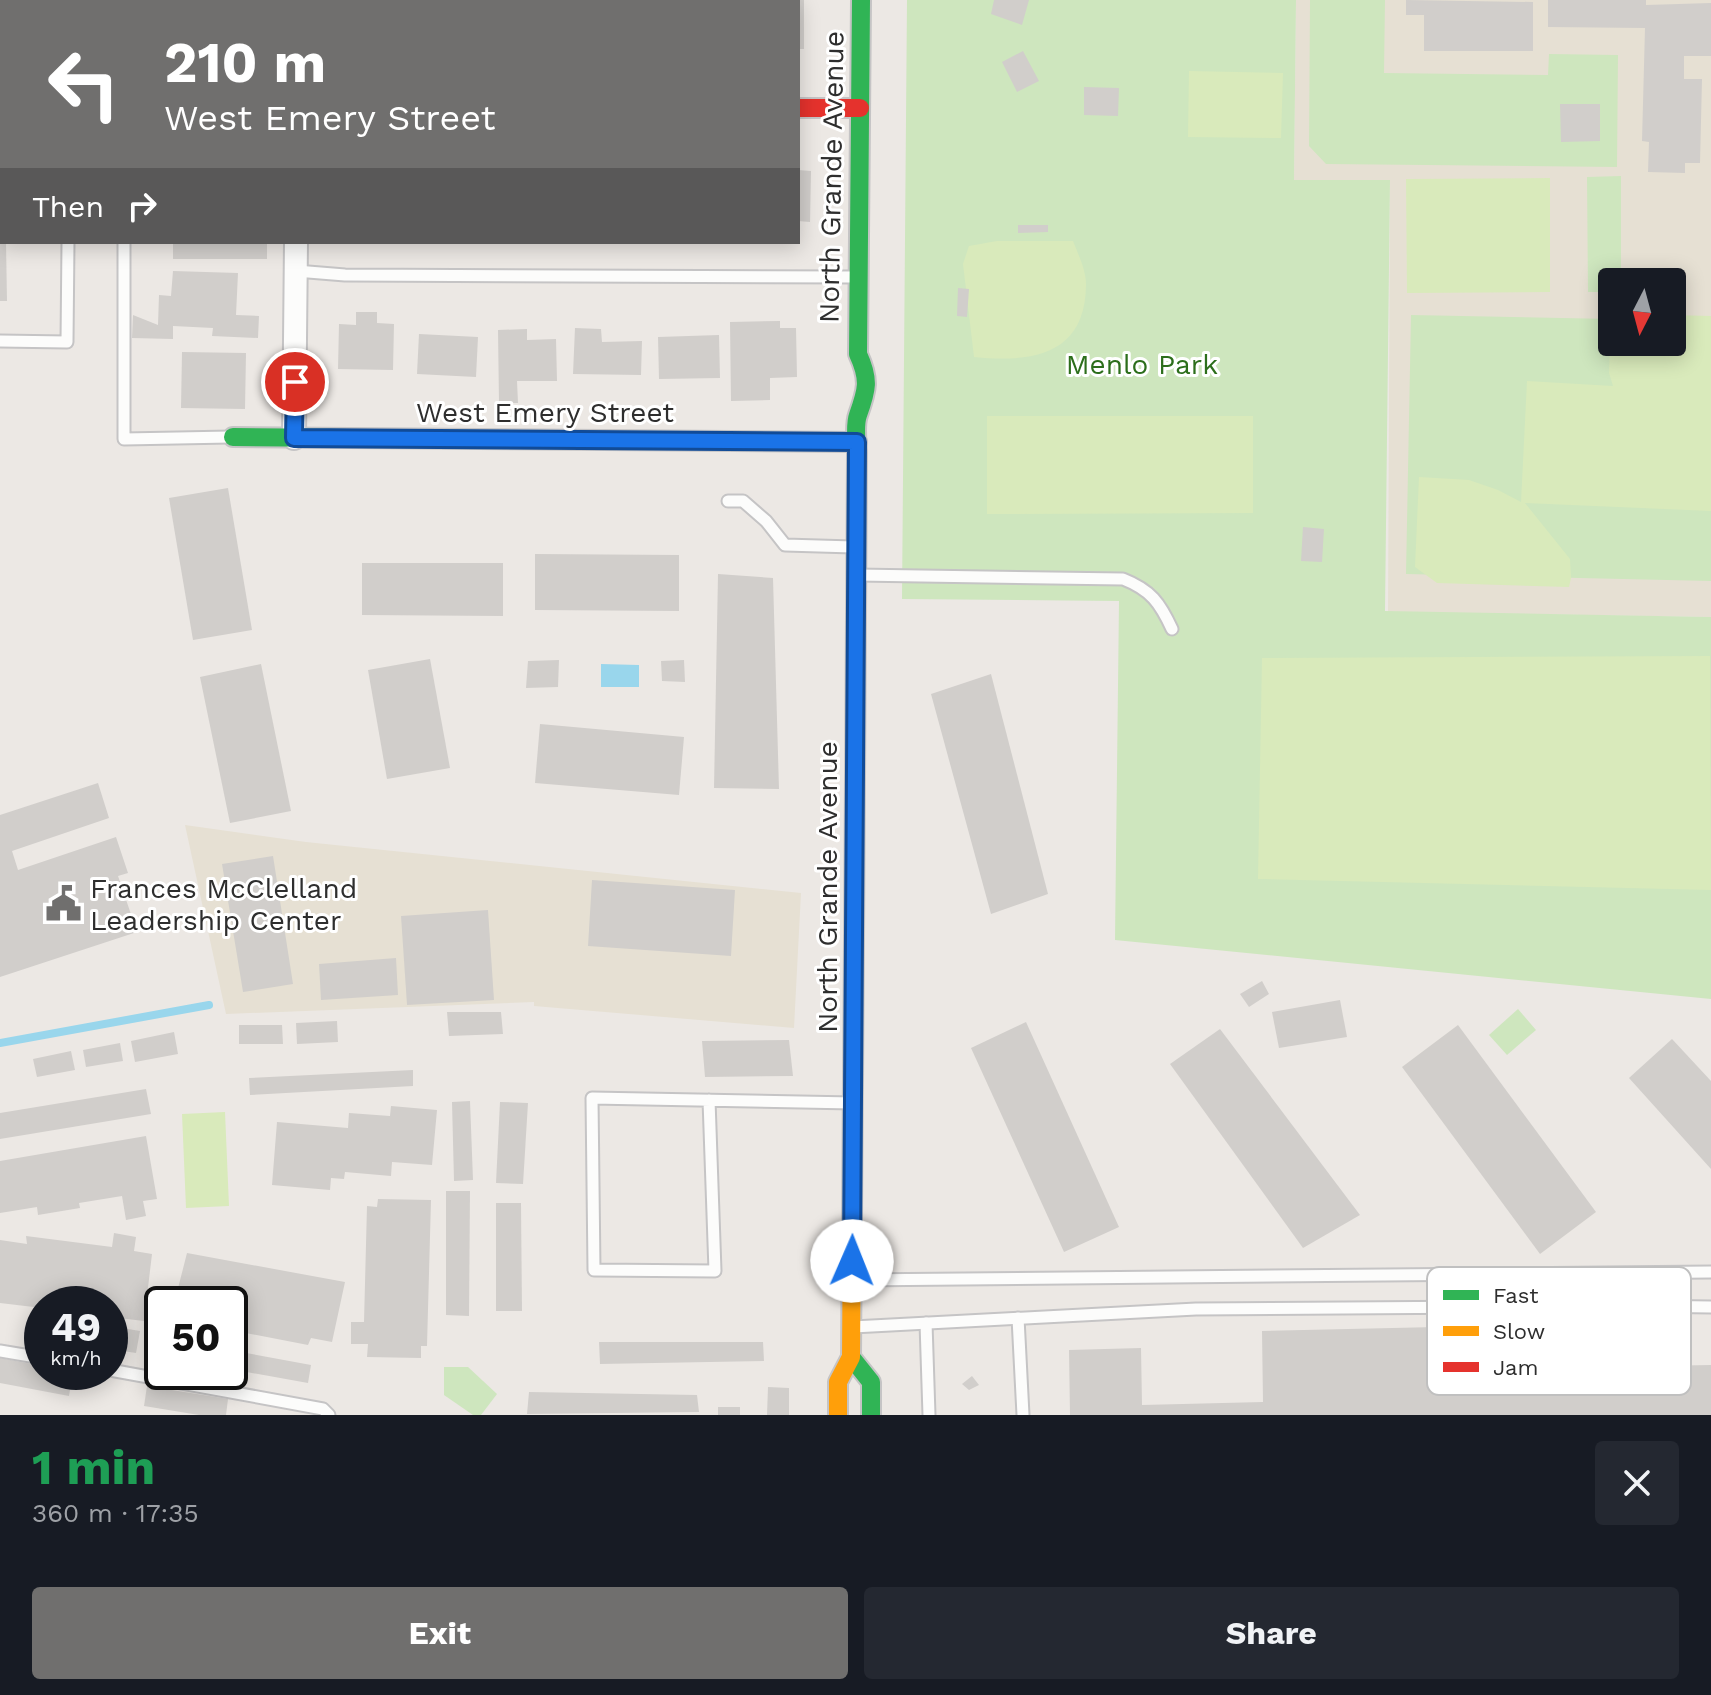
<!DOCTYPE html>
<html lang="en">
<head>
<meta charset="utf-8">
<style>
  body { margin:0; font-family:"Work Sans",sans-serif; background:#242831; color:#f1f3f6; height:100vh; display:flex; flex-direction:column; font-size:30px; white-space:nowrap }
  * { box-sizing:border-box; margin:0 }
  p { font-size:26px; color:#9ea1a6 }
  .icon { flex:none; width:44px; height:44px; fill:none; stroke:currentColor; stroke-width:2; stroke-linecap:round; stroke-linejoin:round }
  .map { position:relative; height:1415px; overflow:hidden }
  .panel { display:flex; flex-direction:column; background:#171b24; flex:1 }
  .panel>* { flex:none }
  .guide { position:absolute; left:0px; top:0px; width:800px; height:244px; box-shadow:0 4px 20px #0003; background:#706f6e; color:#fff; overflow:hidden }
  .needle { width:52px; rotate:186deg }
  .tools { position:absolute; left:1598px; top:268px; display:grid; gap:16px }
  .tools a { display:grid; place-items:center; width:88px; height:88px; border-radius:8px; background:#171b24; box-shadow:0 4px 20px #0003; font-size:40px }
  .speed { position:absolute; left:24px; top:1286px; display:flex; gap:16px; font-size:40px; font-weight:700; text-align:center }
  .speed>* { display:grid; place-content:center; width:104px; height:104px; border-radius:50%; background:#171b24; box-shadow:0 4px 20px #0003; line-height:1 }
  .speed small { font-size:20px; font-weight:400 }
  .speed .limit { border:4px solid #111; border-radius:12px; background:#fff; color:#111 }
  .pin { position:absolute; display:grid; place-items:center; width:68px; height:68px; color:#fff; margin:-34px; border:4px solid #fff; border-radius:50%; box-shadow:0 2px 8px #0007 }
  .me { position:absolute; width:88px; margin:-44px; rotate:1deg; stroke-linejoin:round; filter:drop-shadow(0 0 6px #0008) }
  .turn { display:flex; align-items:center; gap:28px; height:168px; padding:0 32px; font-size:36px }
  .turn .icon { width:104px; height:104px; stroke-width:2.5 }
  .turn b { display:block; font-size:56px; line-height:68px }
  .then { display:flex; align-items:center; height:76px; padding:0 32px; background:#0003; gap:16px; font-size:30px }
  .round { display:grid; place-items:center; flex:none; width:84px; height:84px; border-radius:8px; background:#242831 }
  .head { display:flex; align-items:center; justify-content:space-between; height:136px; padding:0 32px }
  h1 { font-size:48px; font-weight:700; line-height:60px; color:#1e9e55 }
  .cta { display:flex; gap:16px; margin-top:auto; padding:16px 32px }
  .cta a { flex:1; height:92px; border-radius:8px; background:#706f6e; color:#fff; font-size:32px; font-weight:700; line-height:92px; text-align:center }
  .cta a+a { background:#242831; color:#f1f3f6 }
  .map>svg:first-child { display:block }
</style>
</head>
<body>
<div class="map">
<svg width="1711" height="1415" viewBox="0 0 1711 1415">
  <rect width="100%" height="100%" fill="#ece8e4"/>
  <g fill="#e6e0d3" fill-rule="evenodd">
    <path d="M1296,0H1711V617L1388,612L1390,180H1294ZM1612,282H1672V342H1612Z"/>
    <path d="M185,825L306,842L801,893L794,1028L534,1006V1002L226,1014Z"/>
  </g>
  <g fill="#cee6be">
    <path d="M907,0H1296L1294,180H1390L1385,611L1711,617V999L1115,940L1119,601L902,599Z"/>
    <path d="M1310,0H1385L1384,73L1548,75L1549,54L1618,55L1617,167L1326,164L1309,146Z"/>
    <path d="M1621,176V282H1612V292H1588L1587,177Z"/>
    <path d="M1411,315L1612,319V342H1672L1711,321V581L1406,574Z"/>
    <path d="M1518,1009L1536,1030L1507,1055L1489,1035Z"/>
    <path d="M444,1367H468L497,1394L481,1415H473L444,1395Z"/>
  </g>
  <g fill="#d9eabb">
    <path d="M1189,71L1283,73L1281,138L1188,137Z"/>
    <path d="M1550,178V292L1407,293L1406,179Z"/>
    <path d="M997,241H1073C1078,254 1086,270 1086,284C1086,355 1032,363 974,357L963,264L969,246Z"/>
    <path d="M1611,313L1612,342H1672V315L1711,316V511L1525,503L1570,559L1571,578L1569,587L1437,583L1415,567L1419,477L1469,480L1498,490L1521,502L1527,381L1613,386L1609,373Z"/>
    <path d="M987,416H1253V513L987,514Z"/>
    <path d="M1710,656L1711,890L1258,879L1262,658Z"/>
    <path d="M225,1112L229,1206L186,1208L182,1114Z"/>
  </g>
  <path fill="#99d6ec" d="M601,664L639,665V687H601Z"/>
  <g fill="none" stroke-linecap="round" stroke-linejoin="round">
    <path stroke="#99d6ec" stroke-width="8" d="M0,1043L209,1005"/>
  </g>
  <g fill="#d1cecb">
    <rect x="798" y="0" width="6" height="49"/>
    <path d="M994,0H1029L1022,25L991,14Z"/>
    <path d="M1406,0L1533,2V51H1424V15H1406Z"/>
    <path d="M1548,0H1646V5L1711,3V56H1684V79H1702L1700,163H1685V173L1648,172L1649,142L1642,141L1645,28L1548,27Z"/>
    <path d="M1023,51L1039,81L1017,92L1002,62Z"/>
    <path d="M1084,87L1119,88L1118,116L1084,115Z"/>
    <path d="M1560,104H1600V141L1561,142Z"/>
    <path d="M798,170L811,171L810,222L798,221Z"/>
    <path d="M1018,225H1048V232L1018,233Z"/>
    <path d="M0,242H6L7,301H0Z"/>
    <rect x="173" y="242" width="94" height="17"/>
    <path d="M173,271L238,273L236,315L259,316L258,338L212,336L213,328L173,326V339L132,338L133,315L158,325L159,295L171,296Z"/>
    <path d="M958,288L969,289L967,317L957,316Z"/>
    <path d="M356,312H377V323L394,324L393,370L338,369L339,324L356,325Z"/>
    <path d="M780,321V328H796L797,377L770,378V400L731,401L730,322Z"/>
    <path d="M575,328L601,329L602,342L642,341L641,375L573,374Z"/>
    <path d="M527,329V340L556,339L557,381H517L518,403H499L498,330Z"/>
    <path d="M419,334L478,337L476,377L417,374Z"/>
    <path d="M719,335L720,378L659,379L658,337Z"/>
    <path d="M182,352L246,353L245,409L181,408Z"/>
    <path d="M228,488L252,630L193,640L169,498Z"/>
    <path d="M1303,527L1324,529L1322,562L1301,561Z"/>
    <path d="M535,554L679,555V611L535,610Z"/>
    <path d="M362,563H503V616L362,615Z"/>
    <path d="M718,574L773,578L779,789L714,788Z"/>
    <path d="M430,659L450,768L387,779L368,670Z"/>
    <path d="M559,660L558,687L526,688L528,661Z"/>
    <path d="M684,660L685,682L662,681L661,661Z"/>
    <path d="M261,664L291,811L230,823L200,677Z"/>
    <path d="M991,674L1048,894L991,914L931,694Z"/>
    <path d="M540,724L684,737L679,795L535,783Z"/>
    <path d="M98,783L109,818L12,851L18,870L116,837L128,873L118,876L137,932L0,977V815Z"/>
    <path d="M273,856L293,984L243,992L222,864Z"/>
    <path d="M592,880L735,890L731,956L588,946Z"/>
    <path d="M488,910L494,1000L407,1005L401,916Z"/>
    <path d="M396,958L398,995L321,1000L319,964Z"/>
    <path d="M1262,981L1269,994L1249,1007L1240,994Z"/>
    <path d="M1340,1000L1347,1037L1279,1048L1272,1012Z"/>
    <path d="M447,1012H501L503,1034L449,1036Z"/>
    <path d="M337,1021L338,1042L297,1044L296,1023Z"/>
    <path d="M1026,1022L1119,1227L1064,1252L971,1048Z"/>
    <path d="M239,1025H282L283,1044H239Z"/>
    <path d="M1458,1025L1596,1212L1540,1254L1402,1067Z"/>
    <path d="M1220,1029L1360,1215L1303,1248L1170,1064Z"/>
    <path d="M174,1032L178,1054L135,1062L131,1041Z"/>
    <path d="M1672,1039L1711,1081V1169L1629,1078Z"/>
    <path d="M789,1040L793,1076L705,1077L702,1041Z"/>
    <path d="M120,1043L123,1061L86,1067L83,1050Z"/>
    <path d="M71,1051L75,1070L37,1077L33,1059Z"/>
    <path d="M413,1070V1086L250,1095L249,1078Z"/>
    <path d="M146,1089L151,1114L0,1139V1113Z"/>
    <path d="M470,1101L473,1180L454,1181L452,1102Z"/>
    <path d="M500,1102L528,1103L523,1184L496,1183Z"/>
    <path d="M391,1106L437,1110L432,1165L392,1162L391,1176L345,1172L344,1179L331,1178L330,1190L272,1185L277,1122L348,1128L349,1113L390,1116Z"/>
    <path d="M146,1136L157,1199L143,1201L146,1216L126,1220L122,1196L79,1203L80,1208L38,1215L37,1207L0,1213V1161Z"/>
    <path d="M446,1191H470L469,1316L446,1315Z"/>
    <path d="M378,1199L431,1200L427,1346H421V1358L367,1357L368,1344H351V1322H364L367,1206L377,1207Z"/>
    <path d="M496,1203H521L522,1311H496Z"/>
    <path d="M114,1233L136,1237L134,1251L152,1254L144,1321L110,1317V1304H42V1308L0,1303V1240L27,1244L26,1236L112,1247Z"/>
    <path d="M187,1253L345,1282L332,1342L311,1338L308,1345L230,1330V1304H174Z"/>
    <path d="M1621,1323L1622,1386L1657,1385L1656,1366L1711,1365V1415H1070L1069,1350L1141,1348L1142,1405L1263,1402L1262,1331Z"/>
    <path d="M110,1326L140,1331L136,1353L110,1349Z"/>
    <path d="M151,1335L162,1337V1356L148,1353Z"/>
    <path d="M599,1342H763L764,1361L600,1364Z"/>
    <path d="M230,1350L311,1365L308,1383L230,1369Z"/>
    <path d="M0,1358L42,1366V1372H73L69,1396L0,1383Z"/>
    <path d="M972,1376L979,1385L969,1390L962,1384Z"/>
    <path d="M147,1386L228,1399L226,1415H199L144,1406Z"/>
    <path d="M768,1387L789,1388V1415H767Z"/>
    <path d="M529,1392L697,1395L699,1412L527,1414Z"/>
    <rect x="718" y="1407" width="22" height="8"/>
  </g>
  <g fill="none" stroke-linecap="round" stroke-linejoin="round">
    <defs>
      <g id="lane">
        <path d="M69,2V0"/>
        <path d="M125,2V0"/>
        <path d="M0,201H2"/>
        <path d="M124,242V439L230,437"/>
        <path d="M296,271L345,275L858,277"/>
        <path d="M0,341L67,342L68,242"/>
        <path d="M728,501H743L766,521L785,545L853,547"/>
        <path d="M857,575L1123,579C1151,590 1160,603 1172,629"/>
        <path d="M709,1100L715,1271L594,1270L592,1098L853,1103"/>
        <path d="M853,1280L1711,1272"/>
        <path d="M1018,1318L1023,1415"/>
        <path d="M926,1323L929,1415"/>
        <path d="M853,1327L1196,1309L1640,1306L1711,1307"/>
        <path d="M0,1351L42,1358"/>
        <path d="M110,1370L323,1409L329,1415"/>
      </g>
      <g id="street">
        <path d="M297,0V2"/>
        <path d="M294,438L296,242"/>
      </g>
      <g id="fast">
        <path d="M233,437L857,442"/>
        <path d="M857,454C857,442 854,426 858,415C867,390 870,380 858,354L861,0"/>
        <path d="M851,1357L871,1382V1415"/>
      </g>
      <path id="slow" d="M838,1415V1382L851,1357L854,940"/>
      <g id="jam">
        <path d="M798,108H860"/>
        <path d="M854,940L857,454"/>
      </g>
    </defs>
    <use href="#lane" stroke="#c5c4c5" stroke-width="15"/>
    <use href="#street" stroke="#c5c4c5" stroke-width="26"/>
    <use href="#fast" stroke="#c5c4c5" stroke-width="22"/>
    <use href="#slow" stroke="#c5c4c5" stroke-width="22"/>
    <use href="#jam" stroke="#c5c4c5" stroke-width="22"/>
    <use href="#lane" stroke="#fcfcfb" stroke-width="11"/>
    <use href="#street" stroke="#fcfcfb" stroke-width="22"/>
    <use href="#fast" stroke="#30b455" stroke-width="18"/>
    <use href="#slow" stroke="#ff9f0a" stroke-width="18"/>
    <use href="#jam" stroke="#e5322d" stroke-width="18"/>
  </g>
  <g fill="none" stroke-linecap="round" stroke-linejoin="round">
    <defs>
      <path id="route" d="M295,382L294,438L857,442L852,1261"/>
    </defs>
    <use href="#route" stroke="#114b97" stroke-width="20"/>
    <use href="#route" stroke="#1a73e8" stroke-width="14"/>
  </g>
  <defs>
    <symbol id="civic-bare" viewBox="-9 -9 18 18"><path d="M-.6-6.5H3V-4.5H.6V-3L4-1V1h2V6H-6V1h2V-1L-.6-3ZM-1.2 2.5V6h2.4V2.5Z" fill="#706f6e" stroke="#fff" stroke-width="2.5" paint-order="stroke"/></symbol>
  </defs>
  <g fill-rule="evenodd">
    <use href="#civic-bare" x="38" y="878" width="51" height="51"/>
  </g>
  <g text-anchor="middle" stroke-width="6" stroke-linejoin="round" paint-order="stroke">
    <g font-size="28" fill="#2e2e2e" stroke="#fff">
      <text transform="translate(831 177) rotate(-89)" y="10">North Grande Avenue</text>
      <text x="545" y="422">West Emery Street</text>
      <text transform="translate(827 887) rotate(-90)" y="10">North Grande Avenue</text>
    </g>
    <g font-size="28" fill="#2c6e1b" stroke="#fff">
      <text x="1142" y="374">Menlo Park</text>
    </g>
    <g font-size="28" fill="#2e2e2e" stroke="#fff" text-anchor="start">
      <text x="90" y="898">Frances McClelland<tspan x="90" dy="32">Leadership Center</tspan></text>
    </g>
  </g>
  <rect x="1427" y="1267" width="264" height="128" rx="12" fill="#fff" stroke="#c0c0c0" stroke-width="2"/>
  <rect x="1443" y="1290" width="36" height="10" fill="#30b455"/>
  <rect x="1443" y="1326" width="36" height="10" fill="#ff9f0a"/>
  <rect x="1443" y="1362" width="36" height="10" fill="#e5322d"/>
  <g font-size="22" fill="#2e2e2e">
    <text x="1493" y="1303">Fast</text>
    <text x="1493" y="1339">Slow</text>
    <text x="1493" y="1375">Jam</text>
  </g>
</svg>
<div class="tools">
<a><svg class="needle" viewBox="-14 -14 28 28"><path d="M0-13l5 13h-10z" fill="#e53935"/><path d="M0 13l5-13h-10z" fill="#9ea1a6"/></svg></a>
</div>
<div class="speed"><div>49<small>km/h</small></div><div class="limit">50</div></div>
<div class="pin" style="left:295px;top:382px;background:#d93025"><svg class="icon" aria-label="arrive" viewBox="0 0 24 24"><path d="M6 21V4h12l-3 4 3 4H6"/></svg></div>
<svg class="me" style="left:852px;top:1261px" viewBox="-20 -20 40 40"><circle r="19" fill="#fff"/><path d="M0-13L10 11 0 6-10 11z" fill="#1a73e8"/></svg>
<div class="guide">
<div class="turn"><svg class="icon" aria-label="left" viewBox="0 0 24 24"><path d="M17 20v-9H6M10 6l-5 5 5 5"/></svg><div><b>210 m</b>West Emery Street</div></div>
<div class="then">Then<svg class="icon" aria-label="right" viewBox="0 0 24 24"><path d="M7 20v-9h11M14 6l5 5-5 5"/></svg></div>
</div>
</div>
<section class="panel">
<div class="head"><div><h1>1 min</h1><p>360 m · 17:35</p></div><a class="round"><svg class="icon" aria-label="close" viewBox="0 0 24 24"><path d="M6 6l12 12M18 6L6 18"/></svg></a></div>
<div class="cta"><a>Exit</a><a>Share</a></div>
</section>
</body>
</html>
